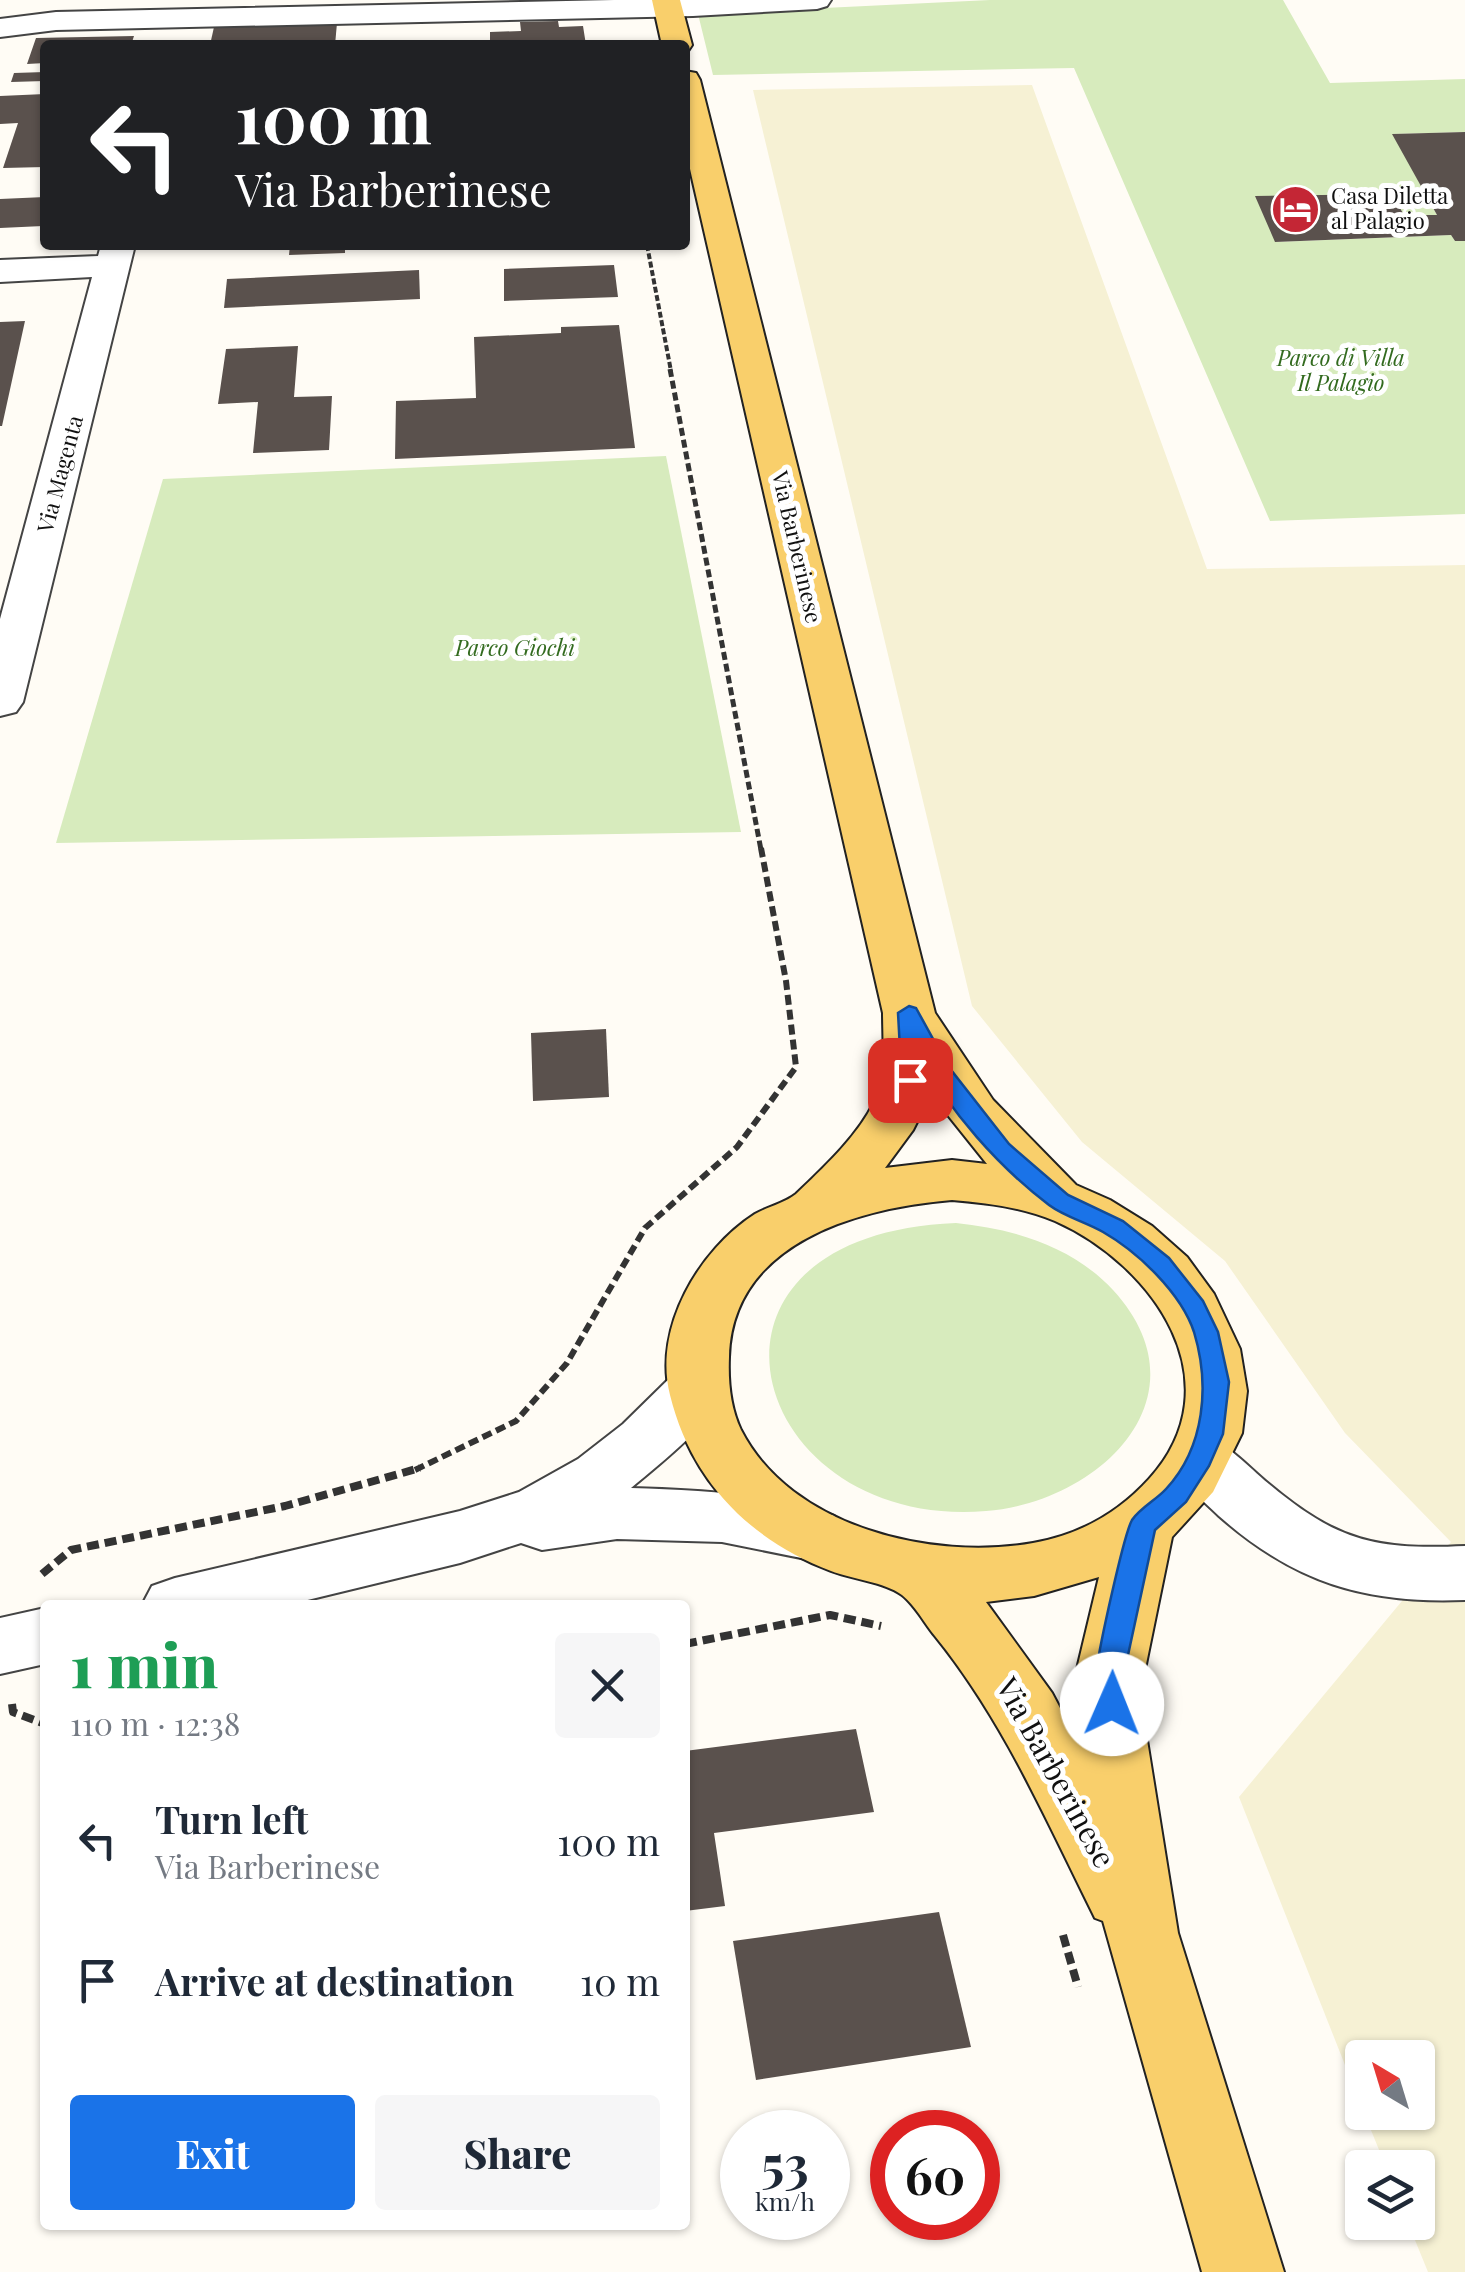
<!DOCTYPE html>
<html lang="en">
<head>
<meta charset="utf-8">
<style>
  body { margin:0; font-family:"Playfair Display",serif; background:#f6f6f7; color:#1f2937; height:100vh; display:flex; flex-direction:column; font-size:38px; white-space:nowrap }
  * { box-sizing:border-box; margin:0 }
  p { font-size:32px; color:#747a83 }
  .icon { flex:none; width:55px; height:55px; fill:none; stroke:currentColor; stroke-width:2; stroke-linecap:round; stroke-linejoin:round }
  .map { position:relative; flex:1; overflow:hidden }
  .panel { position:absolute; left:40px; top:1600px; width:650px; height:630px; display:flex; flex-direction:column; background:#fff; border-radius:10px; box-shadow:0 2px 8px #0004 }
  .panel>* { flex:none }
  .banner { position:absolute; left:40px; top:40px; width:650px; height:210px; border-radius:10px; box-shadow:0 2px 8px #0004; background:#202124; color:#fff; overflow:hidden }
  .needle { width:65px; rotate:322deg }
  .controls { position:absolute; left:1345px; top:2040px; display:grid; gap:20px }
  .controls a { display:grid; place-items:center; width:90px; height:90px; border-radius:10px; background:#fff; box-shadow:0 2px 8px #0004; font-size:50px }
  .speed { position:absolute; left:720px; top:2110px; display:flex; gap:20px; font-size:50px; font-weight:700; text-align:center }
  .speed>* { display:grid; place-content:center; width:130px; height:130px; border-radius:50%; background:#fff; box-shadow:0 2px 8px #0004; line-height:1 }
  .speed small { font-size:25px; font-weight:400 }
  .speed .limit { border:15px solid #d22; background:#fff; color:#111 }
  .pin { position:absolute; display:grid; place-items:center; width:85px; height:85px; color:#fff; margin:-42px; border-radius:20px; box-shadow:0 5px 15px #0006 }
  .me { position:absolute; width:110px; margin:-55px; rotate:1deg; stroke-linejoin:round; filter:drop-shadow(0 0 8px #0008) }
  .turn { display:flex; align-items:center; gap:35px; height:210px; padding:0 30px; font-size:45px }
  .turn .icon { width:130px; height:130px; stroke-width:2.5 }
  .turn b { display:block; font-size:70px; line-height:85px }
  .round { display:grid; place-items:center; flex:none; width:105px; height:105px; border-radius:10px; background:#f6f6f7 }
  .headline { display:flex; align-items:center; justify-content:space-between; height:170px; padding:0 30px }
  h1 { font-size:60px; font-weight:800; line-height:75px; color:#1e9e55 }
  .action { display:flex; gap:20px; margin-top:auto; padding:20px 30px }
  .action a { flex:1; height:115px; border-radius:10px; background:#1a73e8; color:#fff; font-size:40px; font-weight:800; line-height:115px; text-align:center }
  .action a+a { background:#f6f6f7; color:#1f2937 }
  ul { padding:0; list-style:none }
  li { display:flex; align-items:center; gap:30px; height:140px; padding:0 30px }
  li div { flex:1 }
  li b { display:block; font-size:38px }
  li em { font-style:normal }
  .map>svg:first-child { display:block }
</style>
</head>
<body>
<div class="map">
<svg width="1465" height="2272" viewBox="0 0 1465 2272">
  <rect width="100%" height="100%" fill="#fffcf5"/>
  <path fill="#f6f1d4" d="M1032,85L1207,569L1465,565V2272H1428L1408,2223L1418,2222V2168L1386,2167L1364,2113L1418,2112V2058H1362V2108L1239,1797L1451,1542L1345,1433L1225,1261L1082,1142L972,1006L753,90Z"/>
  <g fill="#d7ebbd">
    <path d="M990,0H1283L1330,83L1465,79V132L1393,134L1437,215H1404L1392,194L1256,197L1276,242L1451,235L1455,241H1465V514L1270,521L1074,68L713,75L698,14Z"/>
    <path d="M666,456L741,832L56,843L163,479Z"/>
    <path d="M956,1223C1014,1229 1072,1246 1113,1290C1210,1396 1100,1502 986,1511C747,1531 663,1235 956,1223Z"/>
  </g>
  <g fill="#5a514d">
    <path d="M558,21L559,27L583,26L586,45H490V32L521,31L520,22Z"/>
    <path d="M337,23L335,45H210L214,27Z"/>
    <path d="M134,36L131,45H45V63L27,64L36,38Z"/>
    <path d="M45,72V81L11,82L14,73Z"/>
    <path d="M45,94V167L3,168L18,123L0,124V96Z"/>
    <path d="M1465,132V241H1455L1451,235L1275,242L1255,196L1392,194L1404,215H1437L1392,134Z"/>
    <path d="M45,197L43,226L0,228V199Z"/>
    <path d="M290,245H345V253L289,255Z"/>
    <path d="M614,265L618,297L504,301V269Z"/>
    <path d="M419,270L420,299L224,308L227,279Z"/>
    <path d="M25,321L2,426H0V322Z"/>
    <path d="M619,325L635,448L395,459L396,401L476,398L474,337L561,333V327Z"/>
    <path d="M298,346L294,397L332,396L329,450L253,453L258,402L218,404L226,349Z"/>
    <path d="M606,1029L609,1097L533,1101L531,1033Z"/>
    <path d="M856,1729L874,1812L714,1833L725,1906L685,1911V1751Z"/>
    <path d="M939,1912L971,2047L756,2080L733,1941Z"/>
  </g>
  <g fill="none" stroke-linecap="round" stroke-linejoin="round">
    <defs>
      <g id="street">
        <path d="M614,0H831L827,6L817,9L693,16L56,30L0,37V19L56,12Z"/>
        <path d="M101,245H135L23,702L16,712L0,716V619L92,277L0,282V260L98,256Z"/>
        <path d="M698,1364L719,1371L728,1387C707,1427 666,1459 631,1488C700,1490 767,1493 834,1516L843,1534L834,1552L811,1560L722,1542L617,1539L542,1550L521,1543L460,1563L287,1605H142L152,1586L175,1578L460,1511L519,1492L578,1459L623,1424L677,1371Z"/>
        <path d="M1200,1434C1229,1444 1246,1465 1269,1484C1338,1542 1377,1550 1465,1546V1600C1365,1604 1295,1583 1219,1516C1200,1498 1181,1482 1169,1459L1178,1442Z"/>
        <path d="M45,1608V1664L0,1674V1618Z"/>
      </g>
      <g id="primary">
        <path d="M652,0H680L692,45L688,51L685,45H662Z"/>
        <path d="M685,71L696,73L700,80L935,1013L993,1100L1076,1185L1110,1200L1152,1226L1187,1257L1214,1294L1240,1349L1247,1391L1242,1433L1213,1492L1172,1537L1145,1669L1147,1740L1178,1933L1284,2272H1202L1103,1921L1095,1918C1047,1822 1004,1721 935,1636C925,1624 915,1605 902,1595C885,1582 851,1579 831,1571C749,1540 691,1480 670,1395C653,1328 699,1250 755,1214C767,1207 785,1203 796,1194C822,1169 858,1136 874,1102C887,1073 883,1044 883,1013L685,147ZM931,1094L987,1164L952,1160L885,1168L913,1130ZM952,1200C987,1203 1022,1207 1055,1221C1154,1265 1236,1383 1149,1479C1118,1513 1079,1535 1033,1543C933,1561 791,1528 741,1430C730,1407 728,1381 729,1357C732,1242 858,1208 952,1200ZM1099,1577L1077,1669L1079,1744L1052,1693L986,1602L1034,1596Z"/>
      </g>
    </defs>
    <use href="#street" stroke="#444" stroke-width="4"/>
    <use href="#primary" stroke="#222" stroke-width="4"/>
    <path stroke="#333" stroke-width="4" stroke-dasharray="6 2.5" stroke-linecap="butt" d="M647,245L671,371"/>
    <path stroke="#333" stroke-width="5" stroke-dasharray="8 4" stroke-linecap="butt" d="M670,369L761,850"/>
    <path stroke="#333" stroke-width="6" stroke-dasharray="10 5" stroke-linecap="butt" d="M415,1470L516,1421L567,1363L645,1228L737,1147L796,1067L786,981L761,848"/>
    <g stroke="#333" stroke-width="8" stroke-dasharray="12 6" stroke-linecap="butt">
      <path d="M42,1574L71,1550L285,1506L420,1468"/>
      <path d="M685,1644L830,1615L881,1626"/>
      <path d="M12,1704L13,1712L45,1724"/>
      <path d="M1063,1935L1078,1987"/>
    </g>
    <use href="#street" fill="#fff" fill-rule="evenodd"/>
    <use href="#primary" fill="#f9cf6b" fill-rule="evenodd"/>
  </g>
  <path fill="#1a73e8" stroke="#114b97" stroke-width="2.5" d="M909,1006L916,1008L948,1066L1009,1144L1068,1195L1123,1221L1169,1258L1203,1301L1218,1332L1229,1382L1223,1434L1209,1466L1186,1502L1155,1530L1125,1669L1126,1704L1122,1713L1112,1716L1102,1713C1096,1700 1096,1682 1097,1668C1099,1648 1124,1534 1132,1520C1140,1508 1156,1500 1166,1489C1205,1447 1210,1385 1194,1332C1181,1293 1138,1252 1103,1232C1086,1222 1065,1217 1049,1205C999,1167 949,1111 920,1056L917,1086H902L898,1013Z"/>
  <defs>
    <symbol id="hotel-disc" viewBox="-11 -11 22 22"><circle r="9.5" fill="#c42635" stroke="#fff"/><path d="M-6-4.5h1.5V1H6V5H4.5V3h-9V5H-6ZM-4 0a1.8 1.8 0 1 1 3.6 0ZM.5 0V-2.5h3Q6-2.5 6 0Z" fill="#fff"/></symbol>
  </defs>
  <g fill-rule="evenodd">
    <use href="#hotel-disc" x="1268" y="182" width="55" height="55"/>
  </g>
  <g text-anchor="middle" stroke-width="10" stroke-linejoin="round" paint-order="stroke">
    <g font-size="22" fill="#111" stroke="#fff" text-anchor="start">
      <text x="1331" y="204">Casa Diletta<tspan x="1331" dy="25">al Palagio</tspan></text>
    </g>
    <g font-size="22" font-style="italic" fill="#336b1f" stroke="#fff">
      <text x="1341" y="366">Parco di Villa<tspan x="1341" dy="25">Il Palagio</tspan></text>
      <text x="515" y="656">Parco Giochi</text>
    </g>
    <g font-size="22" fill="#111" stroke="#fff">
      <text transform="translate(60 474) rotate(-75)" y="8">Via Magenta</text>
      <text transform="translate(797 547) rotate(77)" y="8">Via Barberinese</text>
    </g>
    <g font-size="30" fill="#111" stroke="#fff">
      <text transform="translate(1055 1773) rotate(61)" y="10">Via Barberinese</text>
    </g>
  </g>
</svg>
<div class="controls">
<a><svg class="needle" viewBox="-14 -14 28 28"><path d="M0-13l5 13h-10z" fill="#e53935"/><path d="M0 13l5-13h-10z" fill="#747a83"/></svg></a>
<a><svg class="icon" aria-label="layers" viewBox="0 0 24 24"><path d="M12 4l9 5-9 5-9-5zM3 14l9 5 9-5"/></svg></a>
</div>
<div class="speed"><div>53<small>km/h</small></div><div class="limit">60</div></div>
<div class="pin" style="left:910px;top:1080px;background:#d93025"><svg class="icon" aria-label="arrive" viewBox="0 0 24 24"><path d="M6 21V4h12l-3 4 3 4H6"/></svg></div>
<svg class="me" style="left:1112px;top:1704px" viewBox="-20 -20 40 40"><circle r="19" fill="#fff"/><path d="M0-13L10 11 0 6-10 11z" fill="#1a73e8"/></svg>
<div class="banner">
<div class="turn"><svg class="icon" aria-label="left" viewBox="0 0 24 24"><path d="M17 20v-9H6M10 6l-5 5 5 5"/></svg><div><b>100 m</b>Via Barberinese</div></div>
</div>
<section class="panel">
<div class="headline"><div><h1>1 min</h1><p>110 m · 12:38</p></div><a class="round"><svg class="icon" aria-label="close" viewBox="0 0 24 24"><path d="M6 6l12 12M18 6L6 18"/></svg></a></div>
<ul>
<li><svg class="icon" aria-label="left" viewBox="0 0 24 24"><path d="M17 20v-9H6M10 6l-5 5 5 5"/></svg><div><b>Turn left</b><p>Via Barberinese</p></div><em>100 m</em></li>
<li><svg class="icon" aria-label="arrive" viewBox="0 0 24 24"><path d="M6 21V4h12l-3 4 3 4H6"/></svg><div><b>Arrive at destination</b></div><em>10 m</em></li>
</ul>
<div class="action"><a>Exit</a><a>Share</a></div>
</section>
</div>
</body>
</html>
